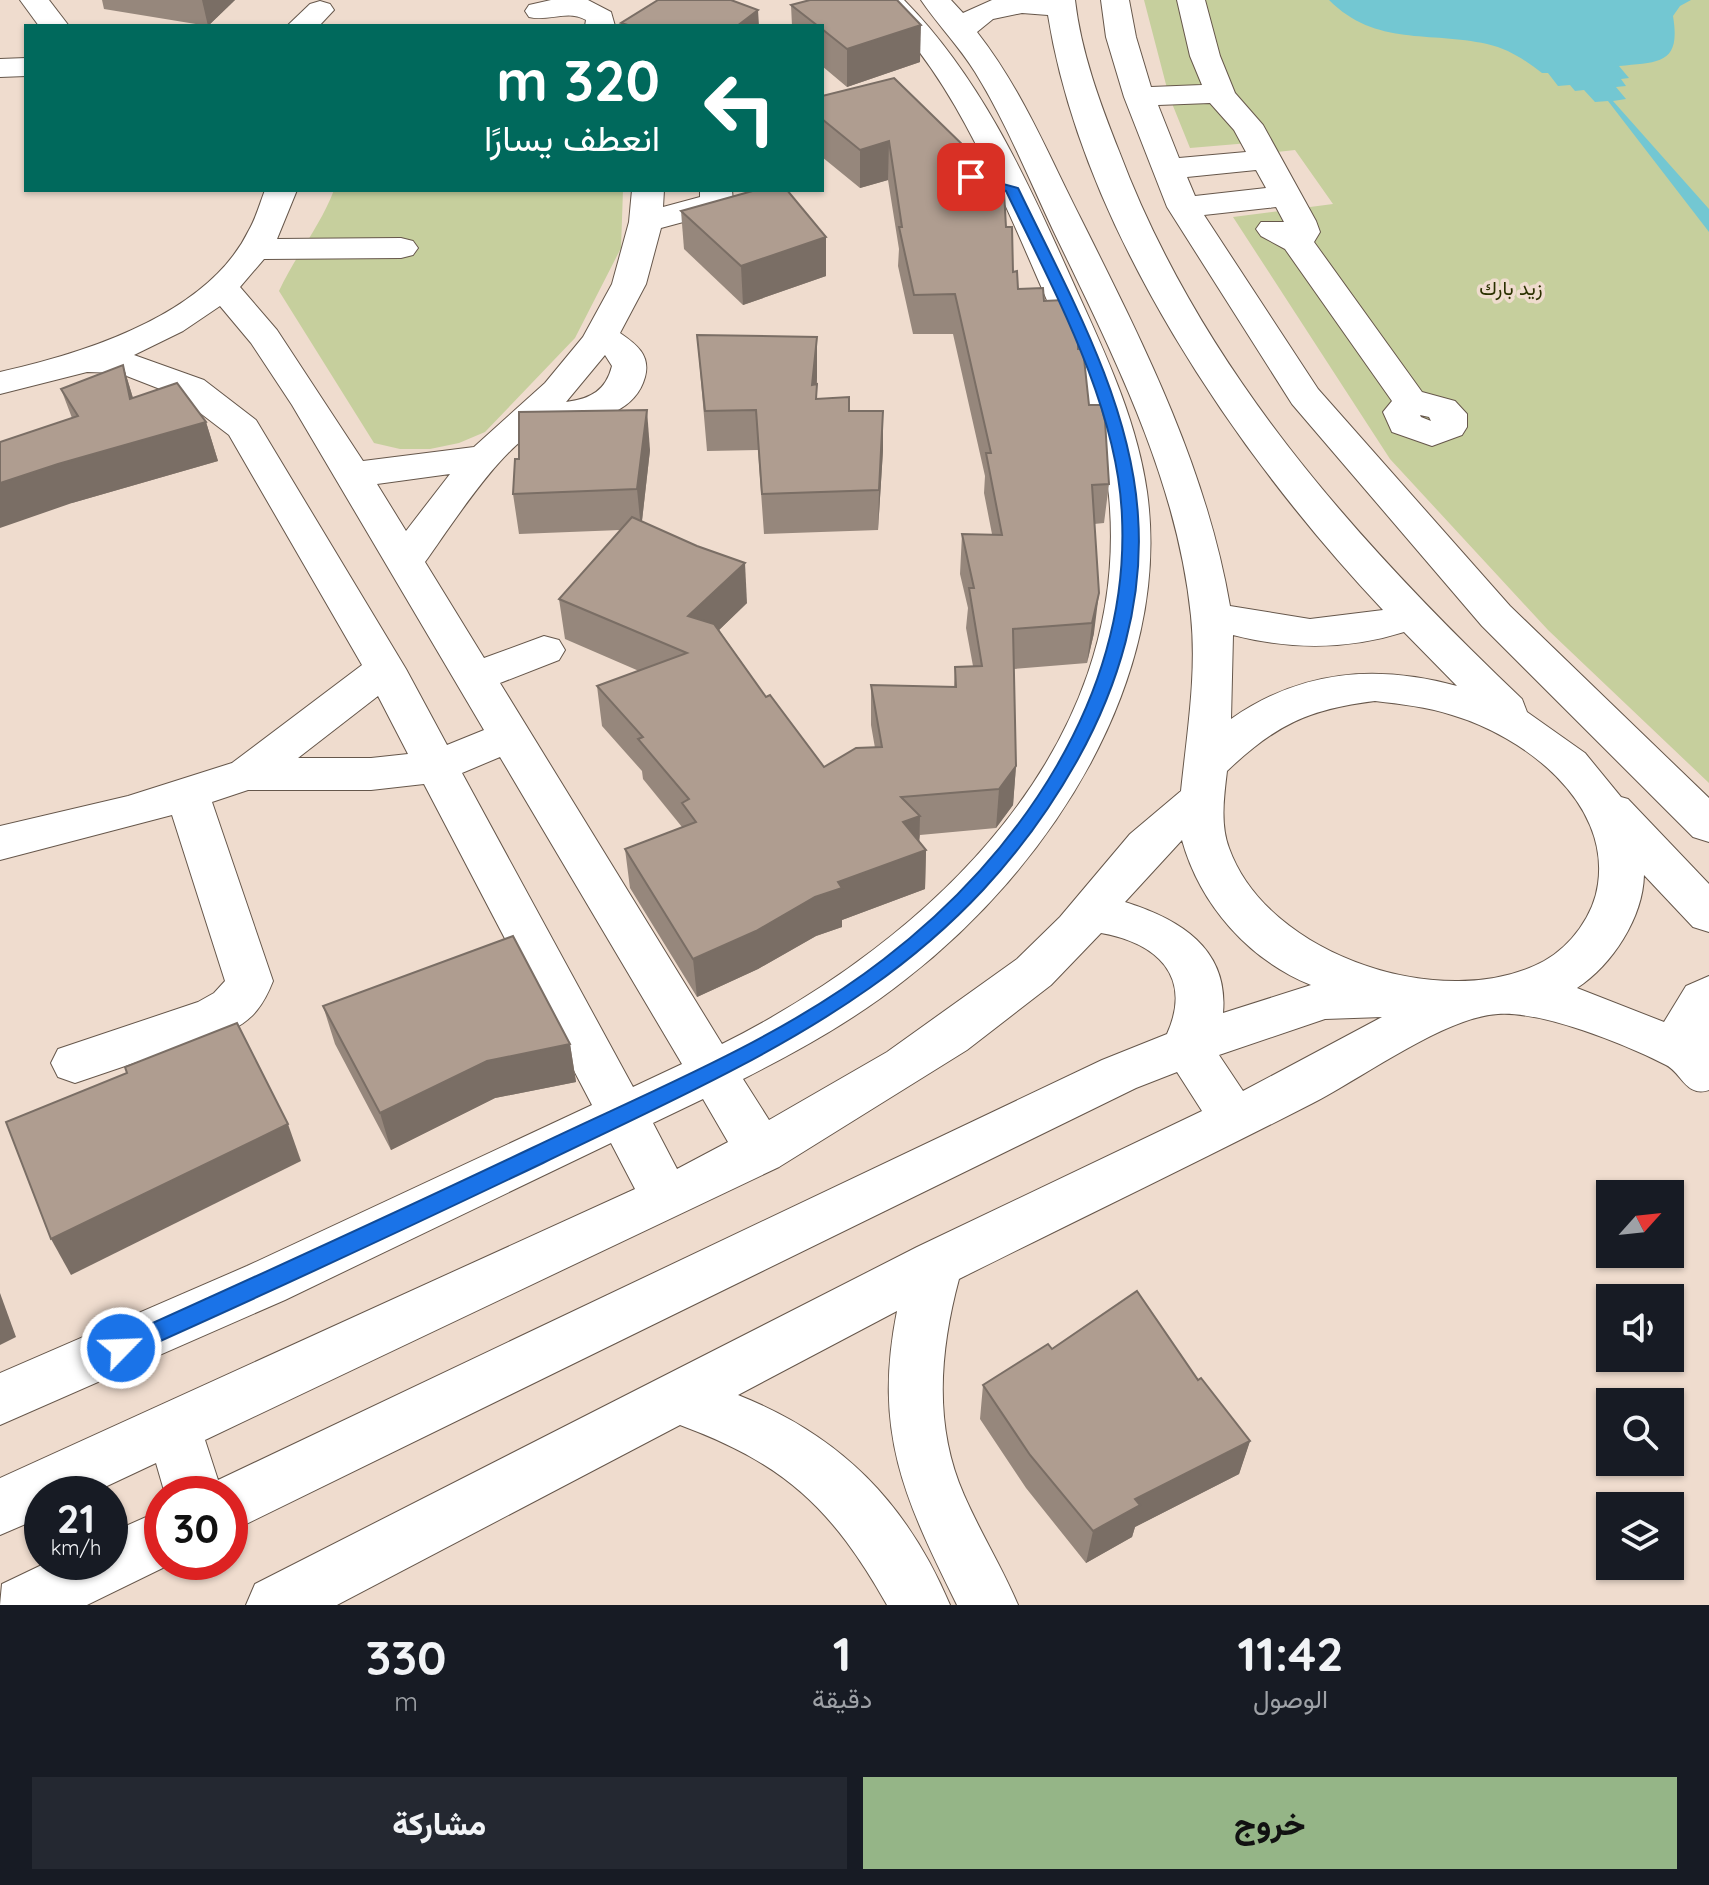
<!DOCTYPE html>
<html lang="ar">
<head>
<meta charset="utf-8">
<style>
  body { margin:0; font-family:Quicksand,Vazirmatn,sans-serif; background:#242831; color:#f1f3f6; direction:rtl; height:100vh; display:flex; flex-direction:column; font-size:30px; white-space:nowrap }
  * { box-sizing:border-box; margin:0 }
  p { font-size:26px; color:#9ea1a6 }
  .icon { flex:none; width:44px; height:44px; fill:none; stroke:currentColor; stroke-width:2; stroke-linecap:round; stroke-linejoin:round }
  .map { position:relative; height:1605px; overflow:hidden; direction:ltr }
  .sheet { display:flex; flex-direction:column; background:#171b24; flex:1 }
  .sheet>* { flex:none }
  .top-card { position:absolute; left:24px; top:24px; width:800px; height:168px; border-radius:0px; box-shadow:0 2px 6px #0004; direction:rtl; background:#00695c; color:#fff; overflow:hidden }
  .needle { width:52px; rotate:63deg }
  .tools { position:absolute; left:1596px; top:1180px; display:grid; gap:16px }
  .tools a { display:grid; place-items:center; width:88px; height:88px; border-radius:0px; background:#171b24; box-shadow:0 2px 6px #0004; font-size:40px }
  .speed { position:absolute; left:24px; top:1476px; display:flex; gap:16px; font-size:40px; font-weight:700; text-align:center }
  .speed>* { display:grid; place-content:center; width:104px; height:104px; border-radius:50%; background:#171b24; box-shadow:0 2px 6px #0004; line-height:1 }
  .speed small { font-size:20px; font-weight:400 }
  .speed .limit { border:12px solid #d22; background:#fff; color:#111 }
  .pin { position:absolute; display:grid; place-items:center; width:68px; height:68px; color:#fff; margin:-34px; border-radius:16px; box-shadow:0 4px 12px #0006 }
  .me { position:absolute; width:88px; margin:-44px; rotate:66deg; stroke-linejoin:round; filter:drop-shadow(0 0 6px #0008) }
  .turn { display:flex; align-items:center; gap:28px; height:168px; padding:0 32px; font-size:36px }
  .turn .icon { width:104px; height:104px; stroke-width:2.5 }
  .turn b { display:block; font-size:56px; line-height:68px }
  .eta { display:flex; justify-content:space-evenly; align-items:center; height:136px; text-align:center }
  .eta b { font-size:48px; font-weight:800; line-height:56px }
  .primary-button { display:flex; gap:16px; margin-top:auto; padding:16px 32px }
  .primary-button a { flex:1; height:92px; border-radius:0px; background:#95b587; color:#111; font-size:32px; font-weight:800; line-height:92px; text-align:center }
  .primary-button a+a { background:#242831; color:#f1f3f6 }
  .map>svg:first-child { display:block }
</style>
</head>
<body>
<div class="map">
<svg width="1709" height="1605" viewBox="0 0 1709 1605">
  <rect width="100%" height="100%" fill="#efdcce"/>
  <g fill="#c6cf9d">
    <path d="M1144,0H1709V783L1548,630L1390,459L1233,217L1333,204L1295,150L1267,153L1261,142L1190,148L1169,96Z"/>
    <path d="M334,190H623L621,248L575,338L485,432L459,443L430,449H400L374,443L279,291C295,256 320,227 334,190Z"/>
  </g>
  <path fill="#73c7d2" d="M1329,0H1691L1680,6L1673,16C1681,64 1660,62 1619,66L1629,78L1621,79L1626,86L1616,87L1626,99L1613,101L1709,209V232L1608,101L1595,102L1584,90L1575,91L1570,85L1558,86L1548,73H1542C1525,60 1509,49 1487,44C1430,31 1376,47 1329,0Z"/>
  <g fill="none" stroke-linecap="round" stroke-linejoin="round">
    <defs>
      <g id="minor">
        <path d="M20,0H49L69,26H39Z"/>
        <path d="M551,0H588L611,12L615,26H585L586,20C568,9 548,22 529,17L525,11L529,5Z"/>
        <path d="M874,0H904C979,76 1024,173 1067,269C1099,341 1136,413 1147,492C1173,680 1049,868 906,979C856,1019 800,1050 743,1079L769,1120L887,1052L1017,959L1060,917L1130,834L1181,791C1187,733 1197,674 1191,616C1177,478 1112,353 1053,230C1028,177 1006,122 975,72C959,46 938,25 921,0H951L963,13L992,0H1075C1081,52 1100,103 1119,151C1201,369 1356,541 1522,699L1527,712L1585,753L1621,797L1628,799L1709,884V932L1693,927L1644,875C1643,918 1612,965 1577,988L1664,1022L1686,986L1709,976V1090C1686,1098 1681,1072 1666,1065C1625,1044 1543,1011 1498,1014C1445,1017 1362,1078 1313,1103C1196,1163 1077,1220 959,1279C940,1350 933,1425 964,1495C980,1532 1002,1567 1018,1605H957C904,1498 873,1432 897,1311L738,1395C840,1435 907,1503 950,1605H887C832,1508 785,1464 680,1425L337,1605H246L255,1584L917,1247L1202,1111L1177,1072L1136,1088L230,1532V1494H165L156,1463L90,1494H42V1517L0,1535V1478L635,1189L611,1143L285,1300L0,1425V1373L247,1266L592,1105L424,784L371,790H248L212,802L273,981C264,1004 253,1020 231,1030L75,1083L58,1077L51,1063L58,1049L198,1002L214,993L225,981L172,815L0,860V826L128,796L232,763L362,665L229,435L178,396L119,373L87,372L0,394V372C85,353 208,315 249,230C256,218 260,203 265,190H297L277,239L401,238L413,241L418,248L413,255L401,258L264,259L240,287L277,330L363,461L474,447L545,383L583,337L612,284L629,222L632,190H664L663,207L700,197V190H732L733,201L724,211L661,228L646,284L620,333C636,344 651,355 645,377C636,411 598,421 566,425C559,426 548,424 542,427C502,445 451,526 425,562L484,658L544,636L559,640L565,650L559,660L500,683L722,1044C929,940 1133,749 1109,496C1102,421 1069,352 1040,284C1014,224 988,163 955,106C941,82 926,59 908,38C897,25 883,14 874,0ZM1022,13L1048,15C1082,229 1237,455 1383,610L1310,619L1230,606C1206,466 1143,343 1080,217C1048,154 1021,88 977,32L993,19ZM220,306L251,343L292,405L484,730L447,745L406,669L256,420L204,380L134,355L183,331ZM605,355L612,366C606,390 591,399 566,402ZM450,474L406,531L377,484ZM1404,632L1457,686C1376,664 1301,670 1231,719L1233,635C1291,650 1347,650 1404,632ZM378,696L408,754L371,758H298ZM1375,701C1401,704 1427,707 1452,715C1523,736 1610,801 1598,884C1594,915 1571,946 1544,961C1446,1014 1268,957 1229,848C1220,824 1224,796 1227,771C1275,725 1309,709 1375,701ZM500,757L682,1064L633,1087L462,773ZM1182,840C1200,905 1249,960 1311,985L1223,1013C1229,948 1179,919 1125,902ZM1101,933C1157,943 1193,976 1167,1034L1102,1060L218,1480L205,1440L779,1167L967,1050L1051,985ZM1382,1017L1243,1091L1219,1055L1325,1019ZM703,1099L728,1142L677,1169L653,1123Z"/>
        <path d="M1101,0H1129L1136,37L1151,87L1202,85L1190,56L1177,0H1205L1220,56L1235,93L1263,125L1316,221L1320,232L1314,242L1422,392L1455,401L1467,414V427L1462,435L1432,446L1392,432L1383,412L1392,401L1285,249L1261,236L1256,229L1261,222H1284L1276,207L1204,215L1318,389L1510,606L1709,798V842L1693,837L1482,626L1292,404L1167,207L1124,97L1106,37ZM1210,103L1234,130L1246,152L1179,158L1158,105ZM1256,170L1266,188L1195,196L1187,177ZM1420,415L1429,417L1431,421L1421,417Z"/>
        <path d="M320,1L330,4L334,10L319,26H287L310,4Z"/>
        <path d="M26,58V76L0,77V59Z"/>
        <path d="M162,1510V1562H175L87,1605H0L2,1584L48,1562H110V1533Z"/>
      </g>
    </defs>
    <use href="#minor" stroke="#66574b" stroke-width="2"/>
    <use href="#minor" fill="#fff" fill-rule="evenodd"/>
  </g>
  <g fill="#96877c">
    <path d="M102,0H235L208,26L104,9Z"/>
    <path d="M791,5L920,62L847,87L822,66V26H792Z"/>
    <path d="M822,96L1000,193L1013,272L1018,289L1044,301L1078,349L1089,405L1109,484L1104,523L1094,524V633L1087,663L1014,669L1016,766L1013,805L996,828L920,835L919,841L926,850L925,889L842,920V927L816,936L758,969L697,997L630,888L625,849L682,827L643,779L642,771L602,726L597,686L639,671L565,639L559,599L620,530L519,534L513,494L650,450L642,521L747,603L719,630L766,697L824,767L875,748L871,725V685L954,687L955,667L973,666L966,628L968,608L960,574L962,534H992L984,493L985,476L953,334H913L898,266L899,249L888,180L860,188L822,157Z"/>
    <path d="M742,195L826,276L743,305L684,249L681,211Z"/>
    <path d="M697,335L817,377V399L849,411L883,450L878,530L764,534L758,450L707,451Z"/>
    <path d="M123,365L133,398L206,422L218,461L72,503V418L61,389Z"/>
    <path d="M323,1006L570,1044L576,1082L495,1098L391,1150L335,1044Z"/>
    <path d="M1052,1349L1198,1380L1250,1441L1239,1474L1135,1527L1132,1537L1086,1563L1026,1488L980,1419L983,1385Z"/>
  </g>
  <g fill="#7a6e65">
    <path d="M202,0H235L208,26Z"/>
    <path d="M758,10L759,26H737Z"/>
    <path d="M921,25L920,62L847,87V49Z"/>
    <path d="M889,141L888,180L860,188V150Z"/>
    <path d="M826,237V276L743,305L741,266Z"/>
    <path d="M817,337V377L813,424L812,385Z"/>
    <path d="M123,365L135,405L130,399Z"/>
    <path d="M647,410L650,450L641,529L637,489Z"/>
    <path d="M883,411V450L878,530L879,490Z"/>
    <path d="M206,422L218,461L72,503L0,528V483L58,464Z"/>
    <path d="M745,563L747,603L692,656L688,616Z"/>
    <path d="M1099,593L1094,633L1087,663L1092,623Z"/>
    <path d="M1016,766L1013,805L996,828L999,789Z"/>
    <path d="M920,816L919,852L926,850L925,889L842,920V927L816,936L758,969L697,997L693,959L838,882L903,822Z"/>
    <path d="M570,1044L576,1082L495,1098L391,1150L380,1113L487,1061Z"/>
    <path d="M288,1124L301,1161L71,1275L51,1239Z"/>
    <path d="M0,1293L16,1337L0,1345Z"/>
    <path d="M1250,1441L1239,1474L1135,1527L1132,1537L1086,1563L1093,1531L1135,1499Z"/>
  </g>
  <g fill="#af9d90" stroke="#7a6e65" stroke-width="2">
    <path d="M658,0H731L758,10L737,26H631L621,23Z"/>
    <path d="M810,0H897L921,25L847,49L822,29V26H818L791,5Z"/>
    <path d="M894,78L970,152L997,151L1000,193L1004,192L1006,227H1012L1013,272L1017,271L1018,289L1043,288L1044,301L1064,300L1078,333V349H1083L1089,405H1101L1105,421L1109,484L1092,485L1099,593L1092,623L1013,629L1016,766L999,789L901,797L920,816L903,822L926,850L838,882L842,888L815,897L756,931L693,959L625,849L696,822L682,803L689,799L638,739L643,737L597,686L687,653L559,599L632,517L697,546L745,563L688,616L714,624L766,697L770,695L824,767L856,748L882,747L871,685L956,687L955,667L982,666L969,588H974L962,534L1002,535L986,453H991L955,294L914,295L899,227H902L889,141L860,150L822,119V96Z"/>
    <path d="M756,190H787L826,237L741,266L681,211Z"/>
    <path d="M697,335L817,337L812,385L817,384L816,399L849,397V411H883L879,490L762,494L756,410L705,411Z"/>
    <path d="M123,365L130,399L177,383L206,422L58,464L0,483V442L78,416L61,389Z"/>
    <path d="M647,410L637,489L513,494L515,459H519V412Z"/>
    <path d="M513,936L570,1044L487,1061L380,1113L323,1006Z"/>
    <path d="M237,1023L288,1124L51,1239L6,1122L127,1073L125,1067Z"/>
    <path d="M1137,1291L1198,1380L1201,1378L1250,1441L1135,1499L1140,1505L1093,1531L1030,1455L983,1385L1048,1344L1052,1349Z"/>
  </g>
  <path fill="#1a73e8" stroke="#114b97" stroke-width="2" d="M966,174L1018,188C1067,290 1131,401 1138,516C1144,601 1119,685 1078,759C955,980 759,1058 543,1163C405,1229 268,1293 129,1355L121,1358L113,1355L110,1348L113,1341C253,1278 393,1214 532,1148C650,1091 780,1040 884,959C1020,855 1130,694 1122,517C1118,407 1053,289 1006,191L973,185L964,177Z"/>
  <g text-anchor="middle" stroke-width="7" stroke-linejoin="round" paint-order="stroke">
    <g font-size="20" fill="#2b3000" stroke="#efdcce">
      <text x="1511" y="295">زيد بارك</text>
    </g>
  </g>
</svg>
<div class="tools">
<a><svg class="needle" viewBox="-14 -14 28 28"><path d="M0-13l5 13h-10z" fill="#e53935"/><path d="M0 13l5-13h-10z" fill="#9ea1a6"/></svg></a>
<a><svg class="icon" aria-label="sound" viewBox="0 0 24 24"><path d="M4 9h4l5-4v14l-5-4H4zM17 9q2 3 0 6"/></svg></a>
<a><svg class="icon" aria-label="search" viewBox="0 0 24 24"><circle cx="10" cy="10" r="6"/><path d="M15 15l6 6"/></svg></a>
<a><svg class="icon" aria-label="layers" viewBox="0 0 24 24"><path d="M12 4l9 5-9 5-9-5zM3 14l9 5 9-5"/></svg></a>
</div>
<div class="speed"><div>21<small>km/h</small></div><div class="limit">30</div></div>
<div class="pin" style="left:971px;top:177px;background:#d93025"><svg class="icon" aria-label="arrive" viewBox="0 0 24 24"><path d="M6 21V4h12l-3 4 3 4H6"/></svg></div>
<svg class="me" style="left:121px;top:1348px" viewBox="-20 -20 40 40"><circle r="17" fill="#1a73e8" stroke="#fff" stroke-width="3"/><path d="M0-11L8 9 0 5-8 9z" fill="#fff"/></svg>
<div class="top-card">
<div class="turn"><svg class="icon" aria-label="left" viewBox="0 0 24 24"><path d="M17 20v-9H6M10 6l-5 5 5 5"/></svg><div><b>320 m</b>انعطف يسارًا</div></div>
</div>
</div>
<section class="sheet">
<div class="eta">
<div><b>11:42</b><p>الوصول</p></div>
<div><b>1</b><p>دقيقة</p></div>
<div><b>330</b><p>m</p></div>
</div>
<div class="primary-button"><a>خروج</a><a>مشاركة</a></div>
</section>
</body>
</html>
